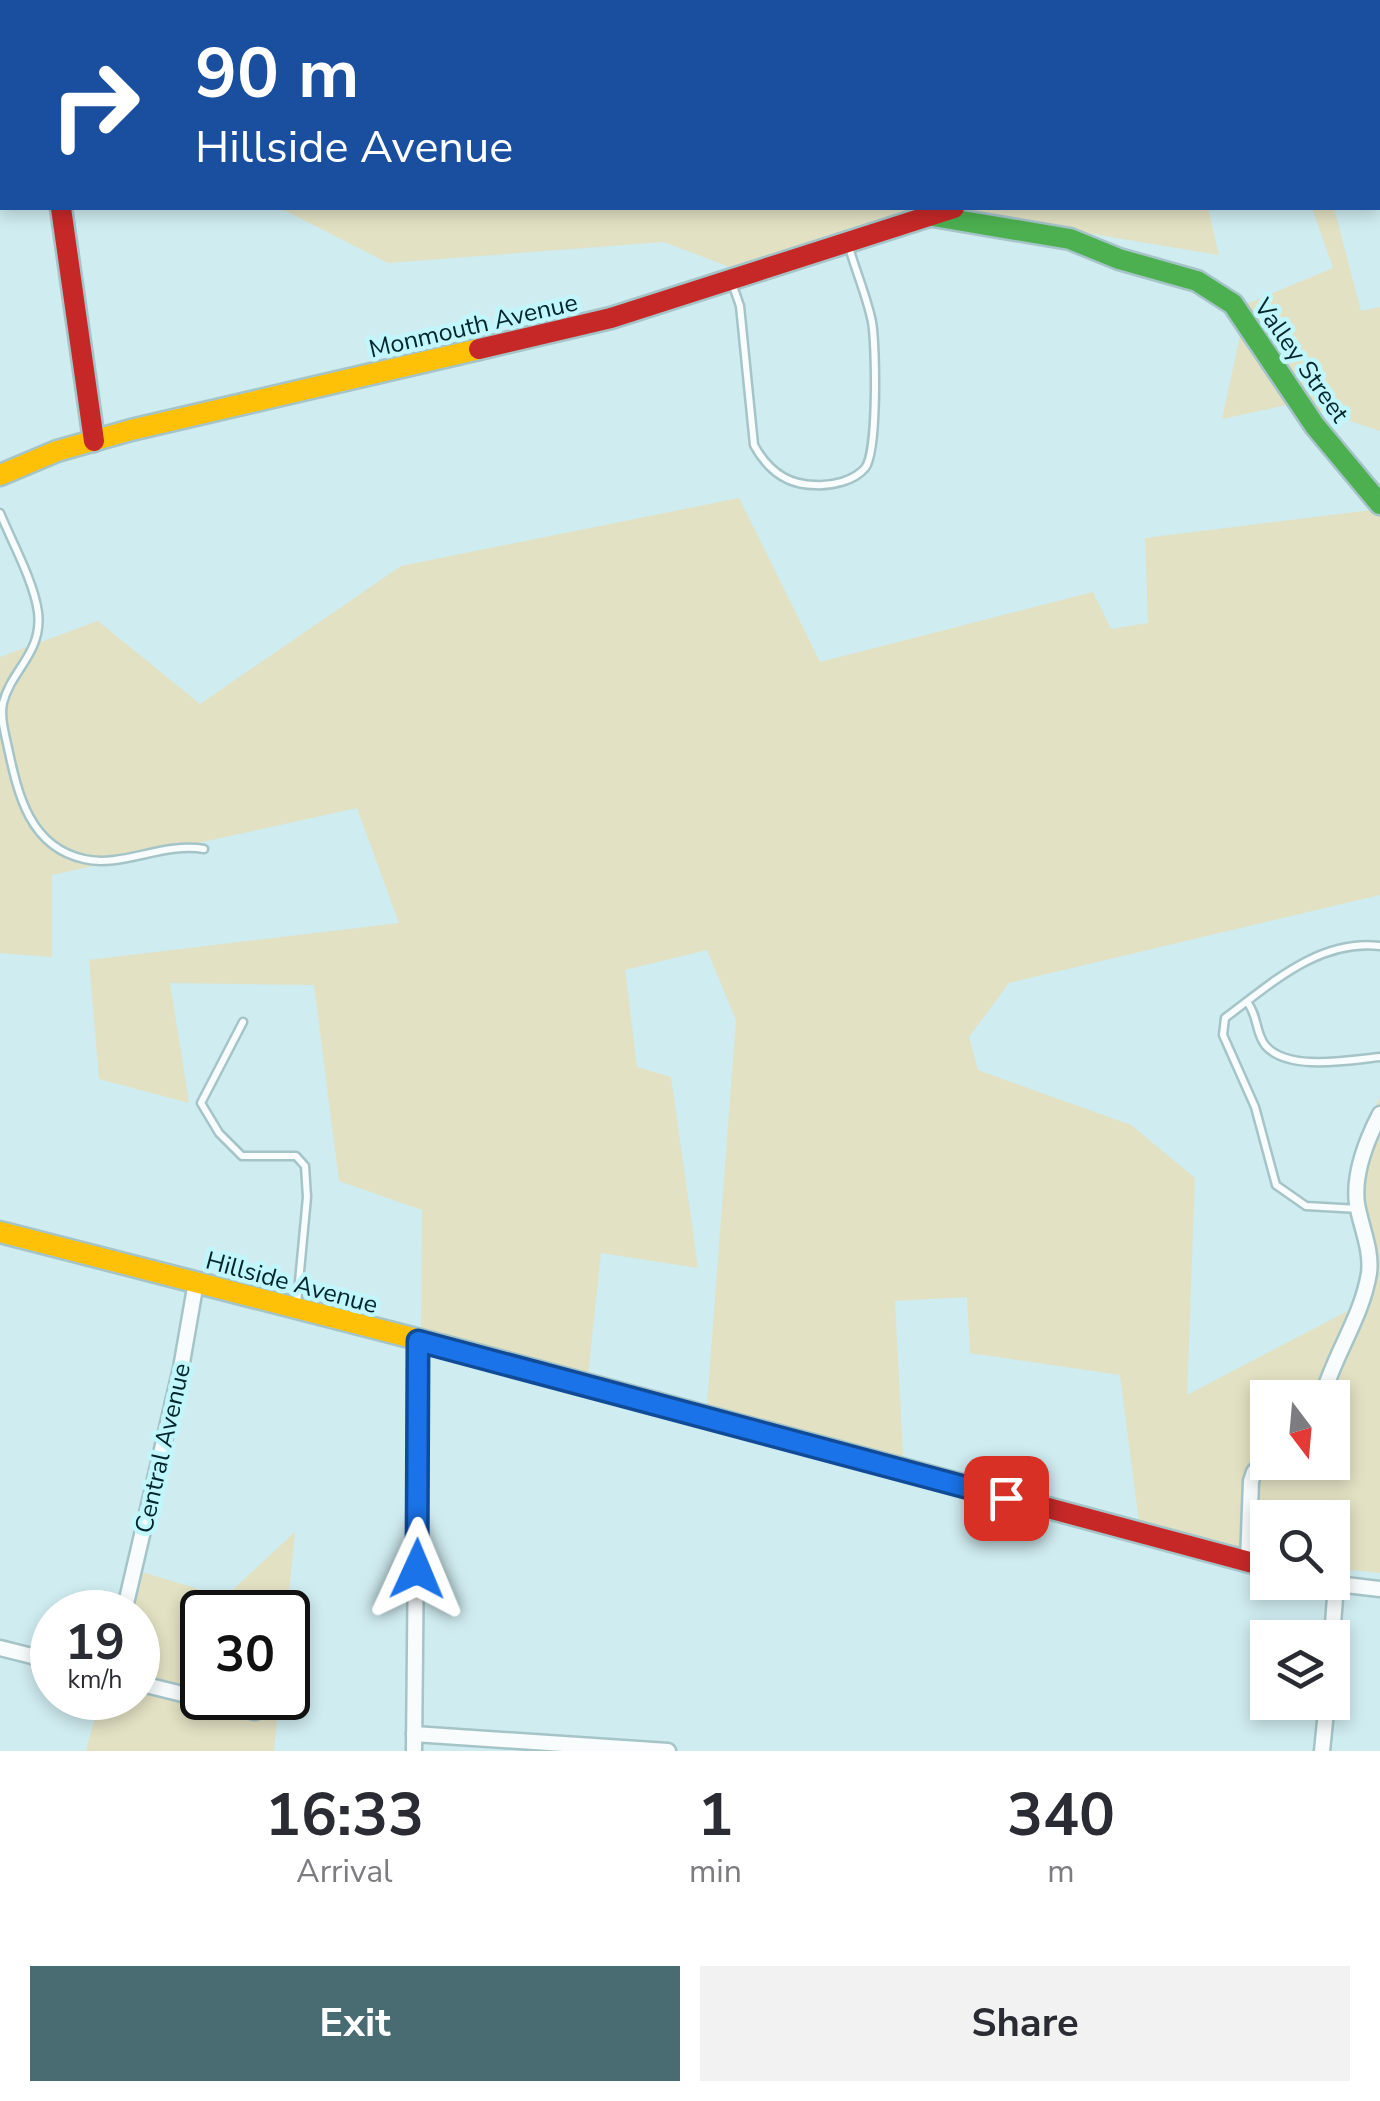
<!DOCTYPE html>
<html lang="en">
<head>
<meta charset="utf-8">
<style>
  body { margin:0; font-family:"Nunito Sans",sans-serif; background:#f2f2f3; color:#2b2b33; height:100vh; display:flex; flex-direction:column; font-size:38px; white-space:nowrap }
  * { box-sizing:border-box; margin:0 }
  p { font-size:32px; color:#7c7c81 }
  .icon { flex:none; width:55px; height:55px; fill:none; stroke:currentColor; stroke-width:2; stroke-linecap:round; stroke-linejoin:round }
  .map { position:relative; height:1751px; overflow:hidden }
  .drawer { display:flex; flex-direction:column; background:#fff; flex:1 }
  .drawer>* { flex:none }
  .hud { position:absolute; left:0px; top:0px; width:1380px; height:210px; box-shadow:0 5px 15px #0003; background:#1a4fa0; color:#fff; overflow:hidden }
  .needle { width:65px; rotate:164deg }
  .controls { position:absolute; left:1250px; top:1380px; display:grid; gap:20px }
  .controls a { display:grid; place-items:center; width:100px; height:100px; border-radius:0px; background:#fff; box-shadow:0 5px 15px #0003; font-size:50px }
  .speed { position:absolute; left:30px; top:1590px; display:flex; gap:20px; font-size:50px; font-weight:700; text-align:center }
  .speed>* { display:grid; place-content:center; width:130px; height:130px; border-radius:50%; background:#fff; box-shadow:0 5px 15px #0003; line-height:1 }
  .speed small { font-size:25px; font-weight:400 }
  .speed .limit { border:5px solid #111; border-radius:15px; background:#fff; color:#111 }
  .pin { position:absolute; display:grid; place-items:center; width:85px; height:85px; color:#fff; margin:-42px; border-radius:20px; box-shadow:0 5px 15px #0006 }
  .me { position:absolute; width:110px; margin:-55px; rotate:1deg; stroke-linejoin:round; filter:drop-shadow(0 0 8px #0008) }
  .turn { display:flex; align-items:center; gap:35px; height:210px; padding:0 30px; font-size:45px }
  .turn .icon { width:130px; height:130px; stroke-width:2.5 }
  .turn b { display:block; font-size:70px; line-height:85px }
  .eta { display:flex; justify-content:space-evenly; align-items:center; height:170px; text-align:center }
  .eta b { font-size:60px; font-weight:700; line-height:70px }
  .cta { display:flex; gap:20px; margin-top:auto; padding:20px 30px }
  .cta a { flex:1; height:115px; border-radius:0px; background:#486c71; color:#fff; font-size:40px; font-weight:700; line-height:115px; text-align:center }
  .cta a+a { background:#f2f2f3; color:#2b2b33 }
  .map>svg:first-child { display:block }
</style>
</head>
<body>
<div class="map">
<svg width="1380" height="1751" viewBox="0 0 1380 1751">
  <rect width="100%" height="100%" fill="#cfecf0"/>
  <g fill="#e2e1c3" fill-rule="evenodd">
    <path d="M33,0H1369L1380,1V79H1378V2Z"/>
    <path d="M280,208H1208L1219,255L949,210L753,276L664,242L388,263Z"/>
    <path d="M1312,208H1334L1361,311L1380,307V431L1296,403L1222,419L1247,304L1333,268Z"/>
    <path d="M739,498L820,662L1093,592L1111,629L1148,623L1145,538L1380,509V895L1009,983L969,1037L978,1070L1131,1125L1195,1178L1187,1395L1363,1303L1356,1166L1380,1095V1573L1333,1568L1332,1518H1268L1267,1562L1141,1538L1120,1375L970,1353L967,1297L895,1301L904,1475L706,1418L736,1020L707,950L625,970L637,1067L671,1077L698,1268L601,1253L587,1385L421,1345L422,1210L339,1181L314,985L170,983L189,1103L99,1079L89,960L399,923L357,808L52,875V957L0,953V657L98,621L200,704L401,566ZM1268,1398H1332V1462H1268Z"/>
    <path d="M295,1532L287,1612H202V1698H279L274,1751H86L100,1698H138V1612H121L132,1569L225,1597Z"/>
  </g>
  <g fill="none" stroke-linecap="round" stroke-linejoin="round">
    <defs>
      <g id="lane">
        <path d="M732,283L740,306L754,445C767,469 787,485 815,485C832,486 854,481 865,468C878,453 876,344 872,322C867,297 856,272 849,247"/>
        <path d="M0,513C12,542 34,582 38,612C43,653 11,670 3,703C0,717 5,734 8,748C18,795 30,847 84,859C121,868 163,842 204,849"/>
        <path d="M1247,1002C1258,1015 1255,1032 1265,1045C1287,1072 1350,1060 1380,1057"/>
        <path d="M243,1022L201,1103L219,1133L242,1156H296L305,1166L307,1197L297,1303"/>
        <path d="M1359,1209L1306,1206L1276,1185L1255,1107L1223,1035L1225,1018C1271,984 1318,939 1380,946"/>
      </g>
      <g id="street">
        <path d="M1322,1398C1334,1355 1362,1317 1369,1273C1372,1250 1361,1227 1357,1204C1353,1174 1366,1141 1380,1114"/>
        <path d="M1248,1562L1251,1481L1254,1472L1268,1456"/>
        <path d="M1329,1583L1380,1589"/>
        <path d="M124,1612L181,1368L196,1282"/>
        <path d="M1332,1638L1336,1584"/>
        <path d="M0,1648L52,1661"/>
        <path d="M138,1683L255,1712"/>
        <path d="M414,1734L668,1751"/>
        <path d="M414,1751L418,1341"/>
        <path d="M1322,1751L1327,1702"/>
      </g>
      <g id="fast">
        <path d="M1378,74L1380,73"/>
        <path d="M933,216L1070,239L1119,259L1197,281L1233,304L1315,426L1380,504"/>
      </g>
      <g id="slow">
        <path d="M32,0V2"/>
        <path d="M0,475L57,451L131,430L479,349"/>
        <path d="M0,1232L444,1346"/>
      </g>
      <g id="jam">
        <path d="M61,208L94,441"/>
        <path d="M479,349L611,318L954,208"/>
        <path d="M444,1346L1268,1567"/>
      </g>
    </defs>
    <use href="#lane" stroke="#a5c4c8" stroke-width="11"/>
    <use href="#street" stroke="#a5c4c8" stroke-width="19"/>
    <use href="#fast" stroke="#a5c4c8" stroke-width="25"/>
    <use href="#slow" stroke="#a5c4c8" stroke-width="25"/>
    <use href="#jam" stroke="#a5c4c8" stroke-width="25"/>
    <use href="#lane" stroke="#f8fcfd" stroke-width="6"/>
    <use href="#street" stroke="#f8fcfd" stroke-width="14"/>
    <use href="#fast" stroke="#4caf50" stroke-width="20"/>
    <use href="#slow" stroke="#ffc107" stroke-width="20"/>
    <use href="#jam" stroke="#c62828" stroke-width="20"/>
  </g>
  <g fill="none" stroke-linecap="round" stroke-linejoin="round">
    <defs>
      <path id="route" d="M417,1569L418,1341L1006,1498"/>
    </defs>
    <use href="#route" stroke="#114b97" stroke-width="25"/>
    <use href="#route" stroke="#1a73e8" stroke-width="18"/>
  </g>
  <g text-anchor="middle" stroke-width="9" stroke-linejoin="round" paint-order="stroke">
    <g font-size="25" fill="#00272c" stroke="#c2f6fd">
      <text transform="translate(473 325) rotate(-13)" y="9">Monmouth Avenue</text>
      <text transform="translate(1302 360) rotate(55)" y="9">Valley Street</text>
      <text transform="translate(292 1282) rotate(15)" y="9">Hillside Avenue</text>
      <text transform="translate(162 1448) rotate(-77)" y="9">Central Avenue</text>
    </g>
  </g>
</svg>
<div class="controls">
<a><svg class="needle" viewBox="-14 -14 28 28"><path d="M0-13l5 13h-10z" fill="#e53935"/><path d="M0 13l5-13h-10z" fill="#7c7c81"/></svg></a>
<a><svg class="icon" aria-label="search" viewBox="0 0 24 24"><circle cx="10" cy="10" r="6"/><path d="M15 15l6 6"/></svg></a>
<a><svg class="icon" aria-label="layers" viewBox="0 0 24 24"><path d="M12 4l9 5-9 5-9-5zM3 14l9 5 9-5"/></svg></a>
</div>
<div class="speed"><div>19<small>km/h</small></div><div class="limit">30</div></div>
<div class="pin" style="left:1006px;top:1498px;background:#d93025"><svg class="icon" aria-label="arrive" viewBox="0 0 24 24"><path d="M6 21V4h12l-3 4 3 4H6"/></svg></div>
<svg class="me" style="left:417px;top:1569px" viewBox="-20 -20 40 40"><path d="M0-17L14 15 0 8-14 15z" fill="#1a73e8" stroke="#fff" stroke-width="4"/></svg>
<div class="hud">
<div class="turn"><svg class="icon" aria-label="right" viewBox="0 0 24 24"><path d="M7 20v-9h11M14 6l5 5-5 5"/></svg><div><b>90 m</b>Hillside Avenue</div></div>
</div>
</div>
<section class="drawer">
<div class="eta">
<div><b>16:33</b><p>Arrival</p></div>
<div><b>1</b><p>min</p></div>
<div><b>340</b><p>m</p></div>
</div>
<div class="cta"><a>Exit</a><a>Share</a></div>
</section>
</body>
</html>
